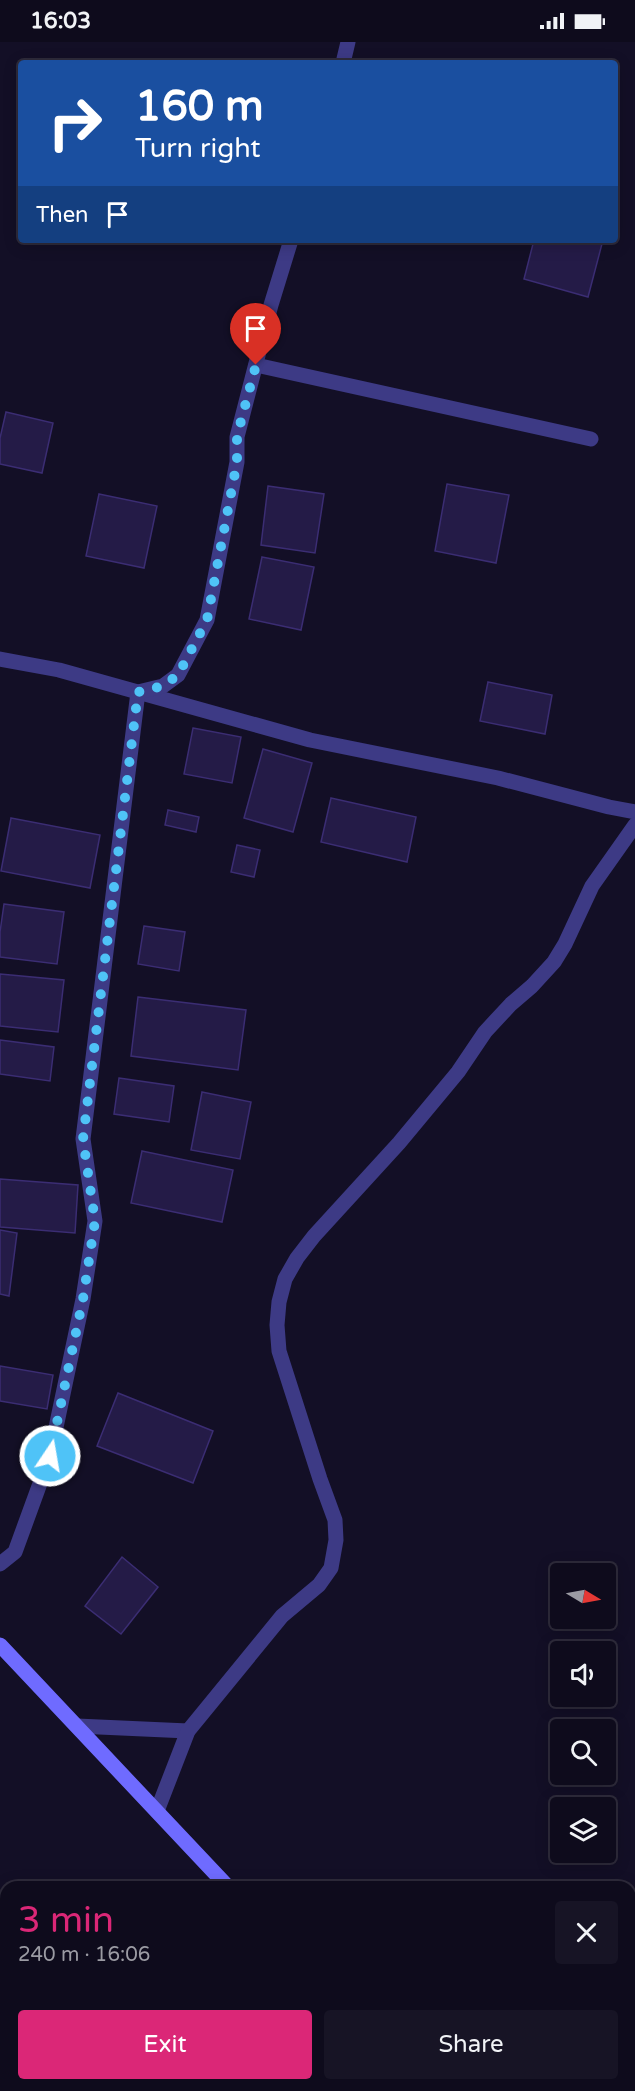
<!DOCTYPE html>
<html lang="en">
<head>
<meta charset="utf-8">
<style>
  body { margin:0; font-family:"Varela Round",sans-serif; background:#171425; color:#f1f3f6; height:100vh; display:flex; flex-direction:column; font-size:22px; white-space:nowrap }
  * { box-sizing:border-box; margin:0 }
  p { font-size:20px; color:#9b9ba3 }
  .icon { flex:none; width:33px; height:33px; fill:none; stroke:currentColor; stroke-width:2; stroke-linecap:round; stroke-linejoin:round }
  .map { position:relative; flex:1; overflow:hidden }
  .drawer { position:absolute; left:0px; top:1839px; width:636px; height:210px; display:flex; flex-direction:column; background:#0e0b1c; border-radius:18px 18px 0 0; box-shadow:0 3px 15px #0003,0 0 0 2px #2e2b3b }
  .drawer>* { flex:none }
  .banner { position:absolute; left:18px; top:18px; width:600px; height:183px; border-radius:6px; box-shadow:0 3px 15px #0003,0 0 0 2px #2e2b3b; background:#1a4fa0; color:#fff; overflow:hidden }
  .needle { width:39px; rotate:100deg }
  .controls { position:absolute; left:550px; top:1521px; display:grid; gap:12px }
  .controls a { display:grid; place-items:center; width:66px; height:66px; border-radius:6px; background:#0e0b1c; box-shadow:0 3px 15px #0003,0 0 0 2px #2e2b3b; font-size:30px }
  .pin { position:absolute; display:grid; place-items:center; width:51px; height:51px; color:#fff; margin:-62px -26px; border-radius:50% 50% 50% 0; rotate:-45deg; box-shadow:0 0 6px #0007 }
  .pin .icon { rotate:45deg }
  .me { position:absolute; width:66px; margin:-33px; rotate:12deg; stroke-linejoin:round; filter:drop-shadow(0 0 4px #0008) }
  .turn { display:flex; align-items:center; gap:21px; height:126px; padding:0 18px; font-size:27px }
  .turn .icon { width:78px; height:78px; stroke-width:2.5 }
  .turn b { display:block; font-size:42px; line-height:51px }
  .then { display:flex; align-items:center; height:57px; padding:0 18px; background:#0003; gap:12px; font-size:22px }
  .round { display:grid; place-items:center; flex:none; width:63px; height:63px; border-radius:6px; background:#171425 }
  .overview { display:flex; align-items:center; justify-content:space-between; height:102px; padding:0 18px }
  h1 { font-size:36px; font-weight:600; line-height:45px; color:#db2777 }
  .primary-button { display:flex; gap:12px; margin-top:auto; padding:12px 18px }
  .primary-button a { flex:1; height:69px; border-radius:6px; background:#db2777; color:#fff; font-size:24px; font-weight:600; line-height:69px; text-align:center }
  .primary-button a+a { background:#171425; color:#f1f3f6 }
  .status { display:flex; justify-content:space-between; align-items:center; height:42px; padding:0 30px; background:#0e0b1c; direction:ltr }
  .status svg { height:16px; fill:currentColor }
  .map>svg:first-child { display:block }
</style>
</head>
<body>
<div class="status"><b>16:03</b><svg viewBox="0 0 49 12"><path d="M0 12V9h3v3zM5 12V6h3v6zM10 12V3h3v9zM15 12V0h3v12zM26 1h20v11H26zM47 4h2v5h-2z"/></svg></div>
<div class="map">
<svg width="635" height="2049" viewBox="0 0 635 2049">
  <rect width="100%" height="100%" fill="#130f26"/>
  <g fill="#241b47" stroke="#3b2d73" stroke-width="1.5">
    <path d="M534,198H603L588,255L524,237Z"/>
    <path d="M6,370L53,381L42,431L0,422V396Z"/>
    <path d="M447,442L509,453L496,521L435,509Z"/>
    <path d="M268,444L324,452L315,511L261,503Z"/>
    <path d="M99,452L157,464L144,526L86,514Z"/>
    <path d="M262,515L314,525L301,588L249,577Z"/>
    <path d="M488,640L552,653L545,692L480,679Z"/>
    <path d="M193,686L241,695L232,741L184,732Z"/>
    <path d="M263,707L312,721L293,790L244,776Z"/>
    <path d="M331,756L416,775L407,820L321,800Z"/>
    <path d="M168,768L199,775L196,790L165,783Z"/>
    <path d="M11,776L100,793L90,846L1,829Z"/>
    <path d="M237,803L260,808L254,835L231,830Z"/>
    <path d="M4,862L64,870L57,922L0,915V890Z"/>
    <path d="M144,884L185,890L179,929L138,922Z"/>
    <path d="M0,932L64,938L58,990L0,984Z"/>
    <path d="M138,955L246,968L238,1028L131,1014Z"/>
    <path d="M0,998L54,1005L50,1039L0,1032Z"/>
    <path d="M119,1036L174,1044L169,1080L114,1072Z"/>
    <path d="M202,1050L251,1060L240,1117L191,1108Z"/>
    <path d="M142,1109L233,1128L222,1180L131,1161Z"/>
    <path d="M0,1137L78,1143L75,1191L0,1185Z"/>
    <path d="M0,1188L17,1191L9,1254L0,1252Z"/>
    <path d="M0,1324L53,1333L47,1367L0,1359Z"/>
    <path d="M118,1351L213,1389L193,1441L97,1404Z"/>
    <path d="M122,1515L158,1545L121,1592L85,1564Z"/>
  </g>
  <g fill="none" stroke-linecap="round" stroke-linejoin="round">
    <g stroke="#3d3a85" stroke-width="15">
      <path d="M343,21L348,0"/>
      <path d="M256,323L591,397"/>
      <path d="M0,617L59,628L310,698L498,736L609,765L635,770"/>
      <path d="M0,1522L15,1510L50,1414L83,1257L95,1179L83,1097L138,650L163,644L178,633L207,578L237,420V395L271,263L291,198"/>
      <path d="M77,1684L188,1689"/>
      <path d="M157,1769L188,1689L282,1574L319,1543L331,1526L336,1498L335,1478L320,1437L279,1309L277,1283L279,1260L285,1237L297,1216L314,1194L399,1101L458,1030L485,990L511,962L532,944L554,920L565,902L592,844L635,783"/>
    </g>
    <g stroke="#6f6bff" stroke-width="15">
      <path d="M0,1603L228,1845"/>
      <path d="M409,2043L415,2049"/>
    </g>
  </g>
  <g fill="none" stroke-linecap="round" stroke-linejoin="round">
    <path stroke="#4fc3f7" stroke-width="10" stroke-dasharray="0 18" d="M50,1414L83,1257L95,1179L83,1097L138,650L163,644L178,633L207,578L237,420V394L256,323"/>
  </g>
</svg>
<div class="controls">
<a><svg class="needle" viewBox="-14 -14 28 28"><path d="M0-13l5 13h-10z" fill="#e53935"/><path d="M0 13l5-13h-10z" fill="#9b9ba3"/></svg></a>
<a><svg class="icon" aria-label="sound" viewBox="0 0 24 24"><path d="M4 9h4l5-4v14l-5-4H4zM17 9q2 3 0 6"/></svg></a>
<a><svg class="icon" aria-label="search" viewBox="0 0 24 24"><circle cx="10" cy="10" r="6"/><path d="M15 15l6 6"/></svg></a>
<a><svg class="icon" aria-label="layers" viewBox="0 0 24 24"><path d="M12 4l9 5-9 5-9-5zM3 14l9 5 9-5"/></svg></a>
</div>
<div class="pin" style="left:256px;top:323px;background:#d93025"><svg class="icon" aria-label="arrive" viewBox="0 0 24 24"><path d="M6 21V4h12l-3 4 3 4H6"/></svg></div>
<svg class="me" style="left:50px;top:1414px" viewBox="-20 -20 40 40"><circle r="17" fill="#4fc3f7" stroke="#fff" stroke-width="3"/><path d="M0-11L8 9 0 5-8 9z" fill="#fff"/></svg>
<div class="banner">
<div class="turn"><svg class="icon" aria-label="right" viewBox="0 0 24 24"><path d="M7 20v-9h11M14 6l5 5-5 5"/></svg><div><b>160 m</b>Turn right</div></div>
<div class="then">Then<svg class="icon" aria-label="arrive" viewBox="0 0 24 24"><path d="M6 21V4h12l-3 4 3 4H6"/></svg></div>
</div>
<section class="drawer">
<div class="overview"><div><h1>3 min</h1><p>240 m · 16:06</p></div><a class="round"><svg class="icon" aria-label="close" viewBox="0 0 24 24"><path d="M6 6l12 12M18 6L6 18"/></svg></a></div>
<div class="primary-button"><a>Exit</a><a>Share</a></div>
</section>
</div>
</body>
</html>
